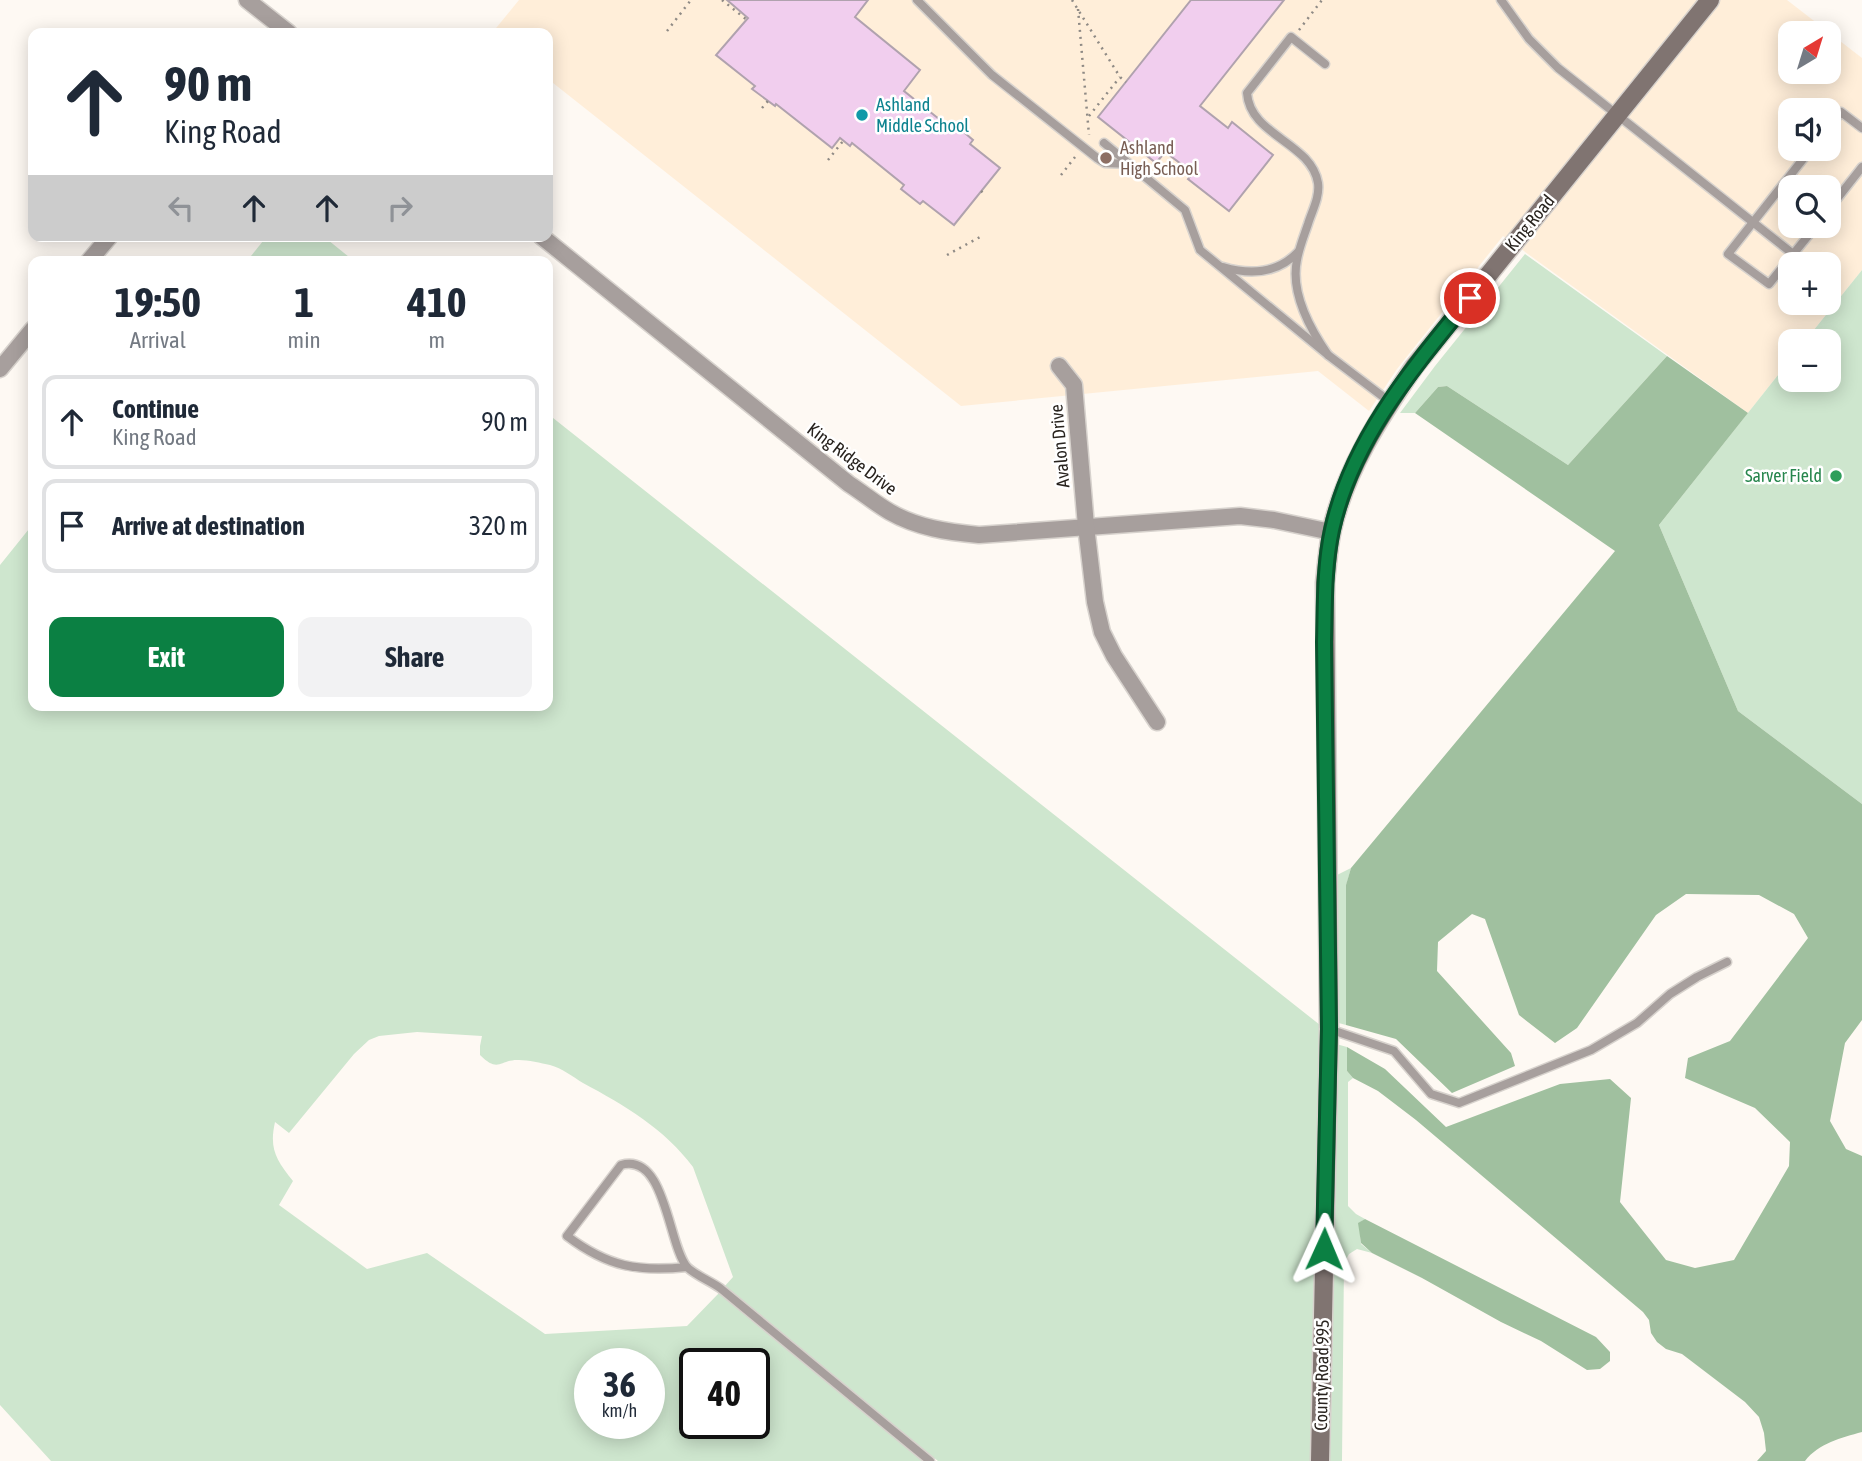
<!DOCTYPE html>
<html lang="en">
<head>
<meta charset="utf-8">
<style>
  body { margin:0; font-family:"Asap Condensed",sans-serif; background:#f2f2f3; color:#1f2937; height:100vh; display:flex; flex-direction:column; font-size:26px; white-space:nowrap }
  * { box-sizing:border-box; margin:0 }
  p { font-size:23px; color:#747a83 }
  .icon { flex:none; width:38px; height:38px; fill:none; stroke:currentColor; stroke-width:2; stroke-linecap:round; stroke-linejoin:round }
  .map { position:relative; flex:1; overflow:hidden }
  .details { position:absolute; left:28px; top:256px; width:525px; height:455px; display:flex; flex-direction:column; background:#fff; border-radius:14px; box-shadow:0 4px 18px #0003 }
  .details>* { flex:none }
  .banner { position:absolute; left:28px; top:28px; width:525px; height:214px; border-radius:14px; box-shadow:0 4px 18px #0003; background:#fff; color:#1f2937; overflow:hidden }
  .needle { width:46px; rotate:38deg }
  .buttons { position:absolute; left:1778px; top:21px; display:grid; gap:14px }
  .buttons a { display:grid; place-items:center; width:63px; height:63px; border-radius:14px; background:#fff; box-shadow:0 4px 18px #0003; font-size:35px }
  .speed { position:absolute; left:574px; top:1348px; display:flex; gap:14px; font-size:35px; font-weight:700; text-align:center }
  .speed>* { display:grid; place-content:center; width:91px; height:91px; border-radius:50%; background:#fff; box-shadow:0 4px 18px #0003; line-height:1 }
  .speed small { font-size:18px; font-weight:400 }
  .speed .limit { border:4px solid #111; border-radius:10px; background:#fff; color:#111 }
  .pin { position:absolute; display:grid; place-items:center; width:60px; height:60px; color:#fff; margin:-30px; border:4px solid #fff; border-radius:50%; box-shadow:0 2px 7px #0007 }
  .me { position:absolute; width:77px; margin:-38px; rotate:1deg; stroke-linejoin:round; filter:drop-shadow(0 0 5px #0008) }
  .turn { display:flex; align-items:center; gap:24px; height:147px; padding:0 21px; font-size:32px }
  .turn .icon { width:91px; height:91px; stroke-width:2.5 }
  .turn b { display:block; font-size:49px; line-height:60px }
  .lanes { display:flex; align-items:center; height:66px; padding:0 21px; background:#0003; justify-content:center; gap:35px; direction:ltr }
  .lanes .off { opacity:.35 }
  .eta { display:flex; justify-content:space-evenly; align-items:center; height:119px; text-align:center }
  .eta b { font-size:42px; font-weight:700; line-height:49px }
  .action { display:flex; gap:14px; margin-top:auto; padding:14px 21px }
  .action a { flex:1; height:80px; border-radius:14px; background:#0b8043; color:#fff; font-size:28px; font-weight:700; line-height:80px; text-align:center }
  .action a+a { background:#f2f2f3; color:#1f2937 }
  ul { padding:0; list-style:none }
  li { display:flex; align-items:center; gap:21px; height:94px; margin:0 14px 10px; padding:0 7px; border:4px solid #e0e1e3; border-radius:14px }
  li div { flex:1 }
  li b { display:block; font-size:26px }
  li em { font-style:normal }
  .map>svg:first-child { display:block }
</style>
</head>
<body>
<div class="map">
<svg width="1862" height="1461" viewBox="0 0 1862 1461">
  <rect width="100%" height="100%" fill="#fef9f3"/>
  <path fill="#ffeed9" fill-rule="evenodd" d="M519,0H1787L1862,58V270L1805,341H1790V360L1748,413L1503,236L1397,369L1369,411L1318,371L961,406L548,79V33H492ZM1790,33H1829V72H1790ZM1790,110H1829V149H1790ZM1790,187H1829V226H1790ZM1790,264H1829V303H1790Z"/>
  <g fill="#cee6ce" fill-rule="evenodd">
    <path d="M267,236H323L354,261H247Z"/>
    <path d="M1525,254L1667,356L1568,465L1447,386L1438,387L1415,413H1400L1435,366Z"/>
    <path d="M1862,270V804L1738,711L1659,525L1790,360V380H1829V341H1805Z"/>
    <path d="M548,414L1320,1025L1313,1461H938L724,1287L733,1277L693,1167C665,1129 624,1105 583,1083C573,1077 562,1068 550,1065C541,1063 528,1060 519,1060C500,1059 499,1074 480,1055V1046L482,1036L417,1032L379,1036L369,1040L354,1054L289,1133L275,1122C269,1149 276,1160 293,1181L279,1205L367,1269L427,1253L545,1334L687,1326L719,1293L924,1461H51L0,1405V565L33,524V705H548ZM590,1363H649V1423H590ZM695,1363H754V1423H695Z"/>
    <path d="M1351,868L1346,886V1025L1335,1022V876Z"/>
    <path d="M1336,1044L1347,1047V1071L1353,1078L1348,1082V1206L1356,1214L1365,1219L1359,1223L1361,1244L1372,1253L1357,1249L1349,1254L1344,1263L1342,1461H1329Z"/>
  </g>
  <g fill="#a0c09f">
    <path d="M1667,356L1748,413L1659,525L1738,711L1862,804V1020L1845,1043L1830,1121L1846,1149L1862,1156V1432C1841,1438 1819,1443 1805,1461H1757L1766,1451L1764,1433L1759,1417L1745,1402L1682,1354L1666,1349L1657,1342L1651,1333L1649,1320L1643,1312L1416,1120L1378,1091L1353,1078L1347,1071V1047L1385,1069L1446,1127L1560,1084L1610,1079L1631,1098L1620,1202L1666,1260L1695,1268L1734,1260L1789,1166L1790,1142L1755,1108L1685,1078L1688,1058L1730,1041L1808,938L1794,914L1759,895L1686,894L1656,915L1577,1028L1555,1043L1519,1015L1485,919L1472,914L1438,942L1437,971L1511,1053L1515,1066L1452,1093L1396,1039L1346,1025V885L1351,868L1615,551L1415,413L1438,387L1447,386L1568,465Z"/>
    <path d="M1365,1219L1596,1337L1610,1352V1361L1600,1369L1587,1370L1541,1341L1501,1322L1422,1278L1372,1253L1361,1243L1358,1223Z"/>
  </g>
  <g fill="#f1ceee" stroke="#b0a2ae" stroke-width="2">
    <path d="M727,0H868L855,17L920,70L904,91L949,127L953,123L973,140L970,144L1000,168L954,225L923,201L920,204L901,189L904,185L852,143L850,146L840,138L832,148L776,104L775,106L752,89L755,86L716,55L748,18Z"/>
    <path d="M1191,0H1284L1200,106L1228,128L1232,122L1273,155L1229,211L1188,179L1193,173L1165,152L1156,163L1098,117Z"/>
  </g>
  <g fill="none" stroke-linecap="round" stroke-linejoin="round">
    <defs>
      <g id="lane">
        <path d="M917,0L992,75L1097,158L1105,163L1129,164"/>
        <path d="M1501,0L1529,39L1558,68L1793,254"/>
        <path d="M1325,64L1291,37L1247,93C1250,136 1311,142 1318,183C1320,197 1312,211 1308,224C1304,236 1299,248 1297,260C1290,293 1310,329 1328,355"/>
        <path d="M1829,127L1841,112L1862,128"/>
        <path d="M1104,143L1185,210L1200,250L1328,355L1390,402"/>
        <path d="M1811,149L1728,254L1769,284L1816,226"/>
        <path d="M1829,209L1862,167"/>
        <path d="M1223,267C1250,275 1277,274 1298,252"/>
        <path d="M1329,1029L1394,1051L1431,1094L1459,1103L1591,1050L1637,1023L1670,994L1697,977L1727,962"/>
        <path d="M687,1267C638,1272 608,1267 567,1236L621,1165C666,1152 668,1245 687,1267C695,1275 710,1281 720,1288L930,1461"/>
      </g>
      <g id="street">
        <path d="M247,0L289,33"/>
        <path d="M541,236L849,484C863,493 876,504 890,512C918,528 948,532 979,535L1240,516L1274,520L1331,532"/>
        <path d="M89,261L110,236"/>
        <path d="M1059,366L1074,385L1086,526L1095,602L1102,632L1114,656L1157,722"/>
        <path d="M0,369L33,329"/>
      </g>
      <path id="secondary" d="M1320,1461L1329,1029L1325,583C1327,565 1328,547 1332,529C1346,469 1379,418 1414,367L1710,0"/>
    </defs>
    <use href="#lane" stroke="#d7d2cd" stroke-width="11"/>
    <use href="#street" stroke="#d7d2cd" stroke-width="19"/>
    <use href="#secondary" stroke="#d7d2cd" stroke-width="21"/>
    <g stroke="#8f8a85" stroke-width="2.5" stroke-dasharray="2 5" stroke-linecap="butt">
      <path d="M722,0L747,20"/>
      <path d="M1072,0L1120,77L1126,82"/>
      <path d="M1078,9L1089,135"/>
      <path d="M1299,30L1322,0"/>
      <path d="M667,31L691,0"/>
      <path d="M762,108L768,101"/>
      <path d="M1089,116L1120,77"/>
      <path d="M828,160L843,141"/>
      <path d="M1061,175L1075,157"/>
      <path d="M981,191L986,195"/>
      <path d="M947,255L980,237"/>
    </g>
    <use href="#lane" stroke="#a79f9d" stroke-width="8"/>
    <use href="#street" stroke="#a79f9d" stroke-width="16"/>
    <use href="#secondary" stroke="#807471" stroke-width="18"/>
  </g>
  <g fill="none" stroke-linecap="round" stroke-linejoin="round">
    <defs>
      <path id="route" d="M1324,1249L1329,1029L1324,642C1325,605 1324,567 1332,530C1352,439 1413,368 1470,298"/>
    </defs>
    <use href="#route" stroke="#07532c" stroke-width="18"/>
    <use href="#route" stroke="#0b8043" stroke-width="12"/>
  </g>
  <circle fill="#0f9aa8" stroke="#fff" stroke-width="2.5" cx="862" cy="115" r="7"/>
  <circle fill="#8d6e63" stroke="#fff" stroke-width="2.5" cx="1106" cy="158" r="7"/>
  <circle fill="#2e9e5b" stroke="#fff" stroke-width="2.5" cx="1836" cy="476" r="7"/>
  <g text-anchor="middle" stroke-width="5" stroke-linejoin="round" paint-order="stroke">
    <g font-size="18" fill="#0d838f" stroke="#fff" text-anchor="start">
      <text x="876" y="111">Ashland<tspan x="876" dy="21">Middle School</tspan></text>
    </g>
    <g font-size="18" fill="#785e54" stroke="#fff" text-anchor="start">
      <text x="1120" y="154">Ashland<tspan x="1120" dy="21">High School</tspan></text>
    </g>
    <g font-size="18" fill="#28231e" stroke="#fff">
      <text transform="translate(1530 223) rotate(-51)" y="6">King Road</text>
      <text transform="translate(1060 446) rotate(-95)" y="6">Avalon Drive</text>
      <text transform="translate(852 459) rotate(37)" y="6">King Ridge Drive</text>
      <text transform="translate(1322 1375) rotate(-89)" y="6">County Road 995</text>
    </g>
    <g font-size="18" fill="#27864d" stroke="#fff" text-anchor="end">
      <text x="1822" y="482">Sarver Field</text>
    </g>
  </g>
</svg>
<div class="buttons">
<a><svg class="needle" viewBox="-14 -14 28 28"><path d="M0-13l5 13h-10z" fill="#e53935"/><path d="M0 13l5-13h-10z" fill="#747a83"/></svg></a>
<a><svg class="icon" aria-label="sound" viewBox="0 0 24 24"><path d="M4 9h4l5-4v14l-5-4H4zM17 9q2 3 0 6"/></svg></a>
<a><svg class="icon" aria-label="search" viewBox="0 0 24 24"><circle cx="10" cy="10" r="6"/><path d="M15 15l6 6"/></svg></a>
<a>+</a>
<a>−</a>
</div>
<div class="speed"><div>36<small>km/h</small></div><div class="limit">40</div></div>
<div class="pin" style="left:1470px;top:298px;background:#d93025"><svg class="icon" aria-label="arrive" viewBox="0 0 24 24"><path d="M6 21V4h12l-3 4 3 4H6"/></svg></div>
<svg class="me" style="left:1324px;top:1249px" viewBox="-20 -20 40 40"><path d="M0-17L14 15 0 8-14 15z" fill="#0b8043" stroke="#fff" stroke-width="4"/></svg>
<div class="banner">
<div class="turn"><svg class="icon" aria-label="ahead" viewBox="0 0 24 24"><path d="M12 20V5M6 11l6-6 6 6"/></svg><div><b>90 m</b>King Road</div></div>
<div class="lanes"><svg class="icon off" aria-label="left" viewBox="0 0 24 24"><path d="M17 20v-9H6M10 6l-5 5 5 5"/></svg><svg class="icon" aria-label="ahead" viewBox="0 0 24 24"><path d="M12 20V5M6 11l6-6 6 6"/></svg><svg class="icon" aria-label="ahead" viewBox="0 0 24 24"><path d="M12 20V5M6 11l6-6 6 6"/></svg><svg class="icon off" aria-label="right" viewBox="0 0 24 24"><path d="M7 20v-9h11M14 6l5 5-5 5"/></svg></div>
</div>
<section class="details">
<div class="eta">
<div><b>19:50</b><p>Arrival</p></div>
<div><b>1</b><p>min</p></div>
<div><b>410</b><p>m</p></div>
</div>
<ul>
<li><svg class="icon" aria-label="ahead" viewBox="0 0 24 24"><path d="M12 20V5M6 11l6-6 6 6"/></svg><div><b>Continue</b><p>King Road</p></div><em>90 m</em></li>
<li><svg class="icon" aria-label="arrive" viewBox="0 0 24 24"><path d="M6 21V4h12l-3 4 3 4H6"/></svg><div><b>Arrive at destination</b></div><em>320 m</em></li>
</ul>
<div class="action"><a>Exit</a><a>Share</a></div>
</section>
</div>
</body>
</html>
